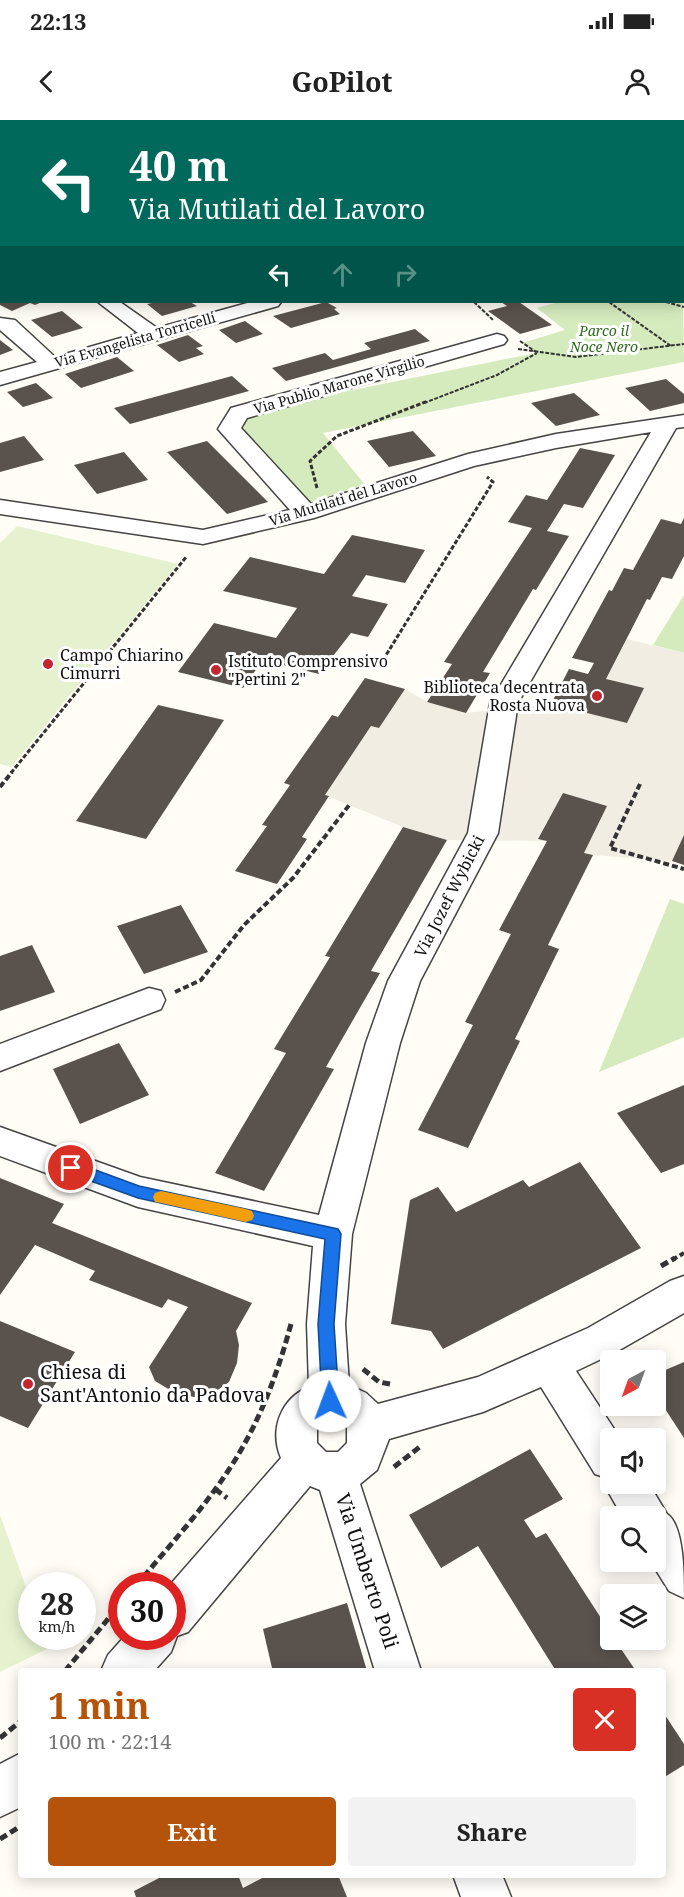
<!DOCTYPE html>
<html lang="en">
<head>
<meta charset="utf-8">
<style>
  body { margin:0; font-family:"Noto Serif",serif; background:#f2f2f2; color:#222; height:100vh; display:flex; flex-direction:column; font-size:22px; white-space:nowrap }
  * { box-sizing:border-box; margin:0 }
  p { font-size:20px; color:#767676 }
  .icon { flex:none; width:33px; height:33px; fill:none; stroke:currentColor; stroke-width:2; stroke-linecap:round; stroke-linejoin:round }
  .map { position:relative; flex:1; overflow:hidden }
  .details { position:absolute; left:18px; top:1548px; width:648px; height:210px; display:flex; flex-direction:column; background:#fff; border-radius:6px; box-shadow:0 3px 15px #0003 }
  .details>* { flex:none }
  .hud { position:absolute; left:0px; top:0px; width:684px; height:183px; box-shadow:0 3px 15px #0003; background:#00695c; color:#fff; overflow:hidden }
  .needle { width:39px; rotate:221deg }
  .tools { position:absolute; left:600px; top:1230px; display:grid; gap:12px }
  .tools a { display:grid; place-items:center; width:66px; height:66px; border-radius:6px; background:#fff; box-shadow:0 3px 15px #0003; font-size:30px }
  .speed { position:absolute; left:18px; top:1452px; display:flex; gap:12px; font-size:30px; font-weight:700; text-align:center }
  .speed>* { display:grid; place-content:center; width:78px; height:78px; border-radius:50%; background:#fff; box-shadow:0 3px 15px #0003; line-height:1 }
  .speed small { font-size:15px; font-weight:400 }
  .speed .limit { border:9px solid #d22; background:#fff; color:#111 }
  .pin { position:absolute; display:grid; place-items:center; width:51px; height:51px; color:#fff; margin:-26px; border:3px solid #fff; border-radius:50%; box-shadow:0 2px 6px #0007 }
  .me { position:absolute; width:66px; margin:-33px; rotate:358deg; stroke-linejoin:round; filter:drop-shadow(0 0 4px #0008) }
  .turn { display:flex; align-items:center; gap:21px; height:126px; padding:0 30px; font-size:27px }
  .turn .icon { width:78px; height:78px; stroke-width:2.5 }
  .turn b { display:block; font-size:42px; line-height:51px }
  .lanes { display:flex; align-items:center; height:57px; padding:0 30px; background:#0003; justify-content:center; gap:30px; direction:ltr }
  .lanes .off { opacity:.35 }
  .round { display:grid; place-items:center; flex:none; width:63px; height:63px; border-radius:6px; background:#f2f2f2 }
  .summary { display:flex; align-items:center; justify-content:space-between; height:102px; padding:0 30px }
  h1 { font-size:36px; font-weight:700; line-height:45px; color:#b45309 }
  .primary-button { display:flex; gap:12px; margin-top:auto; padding:12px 30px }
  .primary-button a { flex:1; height:69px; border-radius:6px; background:#b45309; color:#fff; font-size:24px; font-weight:700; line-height:69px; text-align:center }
  .primary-button a+a { background:#f2f2f2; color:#222 }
  .status { display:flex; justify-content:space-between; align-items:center; height:42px; padding:0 30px; background:#fff; direction:ltr }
  .status svg { height:16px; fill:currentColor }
  header { display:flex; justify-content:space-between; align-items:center; height:78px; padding:0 30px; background:#fff; font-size:27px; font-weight:700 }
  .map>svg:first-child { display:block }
</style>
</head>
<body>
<div class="status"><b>22:13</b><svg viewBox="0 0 49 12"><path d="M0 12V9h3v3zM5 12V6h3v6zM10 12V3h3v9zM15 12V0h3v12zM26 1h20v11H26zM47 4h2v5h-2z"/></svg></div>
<header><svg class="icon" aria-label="back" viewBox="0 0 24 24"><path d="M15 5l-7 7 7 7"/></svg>GoPilot<svg class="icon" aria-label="person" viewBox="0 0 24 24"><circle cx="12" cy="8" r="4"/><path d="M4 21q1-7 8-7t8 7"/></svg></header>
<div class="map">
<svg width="684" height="1777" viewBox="0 0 684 1777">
  <rect width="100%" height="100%" fill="#fffdf5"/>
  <g fill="#d5ebbd">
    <path d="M419,0H684V38L682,2Z"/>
    <path d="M682,78L684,242L323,313L370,371L306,393L229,309L239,293L536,233L522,223L565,210L537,188L558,182H682Z"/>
    <path d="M684,475V533L653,525Z"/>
    <path d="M670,779L684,784V917L599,952Z"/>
  </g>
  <g fill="#e6f2cf">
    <path d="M17,406L178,444L11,647L0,644V423Z"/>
    <path d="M0,1395L31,1481L32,1516L45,1517L49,1528L0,1552Z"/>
  </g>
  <path fill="#f1ede2" d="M627,519L684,533V715L672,741L593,735L584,733L607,686L563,673L538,718L547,721L447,720L403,707L325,675L371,606L379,608L405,569L427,582L466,593L551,584L627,603L643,568L606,559Z"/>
  <g fill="#5a524d">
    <path d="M0,182H42L35,185L30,183L12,191L0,185Z"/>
    <path d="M157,182H190L197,186L162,196L147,184Z"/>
    <path d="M326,182L337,188L334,189L340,194L291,208L273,196Z"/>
    <path d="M501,182H519L552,205L520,214L488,191L507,186Z"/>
    <path d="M62,191L83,208L52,217L31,200Z"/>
    <path d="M245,201L263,214L236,223L219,210Z"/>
    <path d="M415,209L430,221L286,261L272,248L325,233L333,240L371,229L364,223Z"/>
    <path d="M188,215L203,226L196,228L204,234L179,242L157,225Z"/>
    <path d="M0,220L13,230L0,235Z"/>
    <path d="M117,237L134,251L81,268L65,254Z"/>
    <path d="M232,256L249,271L130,304L114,288Z"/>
    <path d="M666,259L684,274V283L650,291L625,268Z"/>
    <path d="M36,263L53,278L23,287L7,272Z"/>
    <path d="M574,273L600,295L556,306L531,283Z"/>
    <path d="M413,311L436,336L389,347L367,321Z"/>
    <path d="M24,316L44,340L0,352V323Z"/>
    <path d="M207,321L268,382L227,394L167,332Z"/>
    <path d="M580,328L615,335L583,388L564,384L547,411L569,416L536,470L533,469L483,552L490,553L466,593L427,582L452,544L444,542L532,408L508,402L526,375L547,380Z"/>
    <path d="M124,332L148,360L97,374L74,345Z"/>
    <path d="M684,398V436L672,459L662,457L650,480L647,479L606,559L644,568L627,603L551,584L569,549L588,554L594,543L572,538L609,470L612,471L624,448L633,450L661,399L681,404Z"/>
    <path d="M352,415L425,430L405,463L366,455L352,476L388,484L368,517L351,513L319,554L263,540L243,568L178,552L214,503L276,518L297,488L223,471L250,437L324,454Z"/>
    <path d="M365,558L405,569L379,608L371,606L325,675L329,676L302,717L307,719L277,764L235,751L267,706L262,705L290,665L284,663L332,595L338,597Z"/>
    <path d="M158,585L224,600L146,719L76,701Z"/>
    <path d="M563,673L607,686L584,733L593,735L548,825L559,829L515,919L520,921L468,1028L418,1010L473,905L465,902L511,814L499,810L547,721L538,719Z"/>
    <path d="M403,707L447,720L371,851L380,853L326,947L334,949L264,1071L215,1053L286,933L274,929L330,837L325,836Z"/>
    <path d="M684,715V745L672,741Z"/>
    <path d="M181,785L208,832L144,854L117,806Z"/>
    <path d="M32,825L55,872L0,891V836Z"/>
    <path d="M119,923L149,975L80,1004L53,949Z"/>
    <path d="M684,965V1044L661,1053L617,993Z"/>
    <path d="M580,1042L641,1128L443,1229L431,1211L391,1204L410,1080L438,1067L456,1092L523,1060L529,1067Z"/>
    <path d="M0,1058L64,1084L52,1103L252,1183L236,1211L239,1225L237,1243L229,1262L212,1274L194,1277L175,1273L155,1261L149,1247L188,1187L168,1179L162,1188L89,1160L95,1151L35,1125L0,1175Z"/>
    <path d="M0,1201L75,1232L28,1308L0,1296Z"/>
    <path d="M684,1242V1318L656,1275V1254Z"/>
    <path d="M530,1329L563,1379L524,1400L536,1418L546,1413L610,1512V1520H615L636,1551H556L478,1426L441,1448L409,1395Z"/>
    <path d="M347,1483L367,1551H265L272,1548L263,1509Z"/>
    <path d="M663,1592L684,1624V1645L663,1658Z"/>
    <path d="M165,1755H238L243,1768L268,1755H338L347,1777H136L134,1771Z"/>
  </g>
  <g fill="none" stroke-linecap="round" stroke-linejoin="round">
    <defs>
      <g id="minor">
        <path d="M13,0H38L39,2H14Z"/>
        <path d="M210,0H226L227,2H210Z"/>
        <rect x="0" y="16" width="2" height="10"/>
        <path d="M0,93H2L0,105Z"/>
        <path d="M0,124L2,125V137L0,136Z"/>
        <path d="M98,182H120L157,208L251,182H281L278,186L0,265V252L37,242L0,210V198L15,200L55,237L138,213Z"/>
        <path d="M497,214L504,216L507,220L504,224L247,298L241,308L311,384L468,334L556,314L684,295V307L676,308L518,583L498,713L420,861L400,923L352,1114L345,1204L349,1265L366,1273L378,1284L478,1257L588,1208L670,1161L684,1156V1193L616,1232L576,1251L620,1318H610V1364H649L667,1394C684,1405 684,1455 684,1478L669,1471L651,1442H656V1396H622L604,1364L607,1358L595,1354L541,1267L483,1292L389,1319L377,1350L360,1364L421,1551H375L320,1370L310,1366L188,1512L177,1516L171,1532L154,1551H101L108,1535L125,1516H172V1466H169L281,1338C269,1310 281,1278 309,1267L307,1204L313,1126L138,1087L0,1036V1007L140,1057L319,1095L366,923L388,861L468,713L490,583L651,312L556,328L474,346L314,398L203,424L0,394V380L203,410L290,390L218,309L231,288ZM336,1298L347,1308V1323L338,1332H326L317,1323V1308L327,1299Z"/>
        <path d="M149,868L161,871L165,880L161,889L0,951V924Z"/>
        <path d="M21,1633V1687L0,1697V1644Z"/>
        <path d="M453,1755H502L511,1777H461Z"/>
      </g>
    </defs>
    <use href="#minor" stroke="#444" stroke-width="3"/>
    <g stroke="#333" stroke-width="2" stroke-dasharray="4 1.5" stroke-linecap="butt">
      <path d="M567,0L569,2"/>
      <path d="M83,2L85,0"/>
      <path d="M465,2L472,0"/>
      <path d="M474,182L493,200"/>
      <path d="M609,182L671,226"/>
      <path d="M666,182L684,187"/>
      <path d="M520,221L536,232"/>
      <path d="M518,229L576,237L684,224"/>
      <path d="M424,283L497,255L537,233"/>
    </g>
    <g stroke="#333" stroke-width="3" stroke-dasharray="4.5 2" stroke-linecap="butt">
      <path d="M317,368L310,341L337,316L428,281"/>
      <path d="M383,540L493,362L487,357"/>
      <path d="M11,653L187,436"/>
    </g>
    <g stroke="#333" stroke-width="4" stroke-dasharray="6 3" stroke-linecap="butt">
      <path d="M640,664L610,728L684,749"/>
      <path d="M0,667L12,652"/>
      <path d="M175,872L201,860L244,805L293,758L350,684"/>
      <path d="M672,1140L684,1133"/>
    </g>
    <g stroke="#333" stroke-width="5" stroke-dasharray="8 4" stroke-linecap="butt">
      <path d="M661,1146L675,1138"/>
      <path d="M363,1249L379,1262L390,1264"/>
      <path d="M394,1347L421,1326"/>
      <path d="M215,1369L227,1378"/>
      <path d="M136,1466C167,1428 201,1392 228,1351C258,1306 277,1256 291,1204"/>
      <path d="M65,1551L122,1482"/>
      <path d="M0,1618L21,1601"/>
      <path d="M0,1719L21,1706"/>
    </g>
    <use href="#minor" fill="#fff" fill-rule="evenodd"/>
  </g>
  <path fill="#1a73e8" stroke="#114b97" stroke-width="1.5" d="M71,1041L139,1066L338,1109L341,1114L334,1204L339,1281L336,1287L330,1289L324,1287L322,1281L318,1204L325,1119L138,1078L66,1052L63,1048L66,1043Z"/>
  <path fill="#f59e0b" d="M161,1071L246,1089L252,1091L254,1096L252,1100L246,1102L161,1083L155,1082L153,1077L155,1073Z"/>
  <g fill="#c4262e" stroke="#fff" stroke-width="2">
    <circle cx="48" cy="544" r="6"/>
    <circle cx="216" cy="550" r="6"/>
    <circle cx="597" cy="576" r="6"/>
    <circle cx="28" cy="1264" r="6"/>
  </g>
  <g text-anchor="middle" stroke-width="6" stroke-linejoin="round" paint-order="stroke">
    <g font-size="14" font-style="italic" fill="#2f6b1f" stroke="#fff">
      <text x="604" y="216">Parco il<tspan x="604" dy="16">Noce Nero</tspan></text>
    </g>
    <g font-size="14" fill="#111" stroke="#fff">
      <text transform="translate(135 220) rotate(-16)" y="5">Via Evangelista Torricelli</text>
      <text transform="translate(339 265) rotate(-16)" y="5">Via Publio Marone Virgilio</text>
      <text transform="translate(343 379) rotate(-17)" y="5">Via Mutilati del Lavoro</text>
    </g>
    <g font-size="16" fill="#111" stroke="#fff" text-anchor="start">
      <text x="60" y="541">Campo Chiarino<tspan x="60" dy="18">Cimurri</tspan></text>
      <text x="228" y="547">Istituto Comprensivo<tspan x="228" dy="18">"Pertini 2"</tspan></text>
      <text x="585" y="573" text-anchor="end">Biblioteca decentrata<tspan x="585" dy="18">Rosta Nuova</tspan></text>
    </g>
    <g font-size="16" fill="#111" stroke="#fff">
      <text transform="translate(449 776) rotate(-63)" y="6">Via Jozef Wybicki</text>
    </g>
    <g font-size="20" fill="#111" stroke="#fff" text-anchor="start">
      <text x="40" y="1259">Chiesa di<tspan x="40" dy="23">Sant'Antonio da Padova</tspan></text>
    </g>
    <g font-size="20" fill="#111" stroke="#fff">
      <text transform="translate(367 1451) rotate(72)" y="7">Via Umberto Poli</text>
    </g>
  </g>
</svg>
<div class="tools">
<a><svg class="needle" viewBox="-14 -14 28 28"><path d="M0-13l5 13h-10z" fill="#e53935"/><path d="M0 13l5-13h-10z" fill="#767676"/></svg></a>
<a><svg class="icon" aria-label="sound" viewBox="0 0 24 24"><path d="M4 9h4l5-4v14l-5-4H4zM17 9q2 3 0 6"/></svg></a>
<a><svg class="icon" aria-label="search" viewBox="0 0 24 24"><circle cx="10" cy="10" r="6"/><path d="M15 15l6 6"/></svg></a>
<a><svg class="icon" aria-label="layers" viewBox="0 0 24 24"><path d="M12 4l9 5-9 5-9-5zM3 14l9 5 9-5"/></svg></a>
</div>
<div class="speed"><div>28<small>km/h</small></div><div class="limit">30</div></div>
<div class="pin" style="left:71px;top:1048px;background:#d93025"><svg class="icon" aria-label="arrive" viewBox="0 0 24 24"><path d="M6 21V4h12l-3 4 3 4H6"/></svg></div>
<svg class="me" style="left:330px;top:1281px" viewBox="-20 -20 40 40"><circle r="19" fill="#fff"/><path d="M0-13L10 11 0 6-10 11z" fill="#1a73e8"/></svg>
<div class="hud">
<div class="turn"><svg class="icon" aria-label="left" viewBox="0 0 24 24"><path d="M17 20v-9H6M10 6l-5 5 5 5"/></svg><div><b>40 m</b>Via Mutilati del Lavoro</div></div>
<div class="lanes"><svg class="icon" aria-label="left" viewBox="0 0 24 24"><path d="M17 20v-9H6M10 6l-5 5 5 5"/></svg><svg class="icon off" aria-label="ahead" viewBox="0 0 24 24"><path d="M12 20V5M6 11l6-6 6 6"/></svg><svg class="icon off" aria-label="right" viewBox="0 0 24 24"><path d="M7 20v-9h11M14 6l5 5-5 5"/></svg></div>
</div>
<section class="details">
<div class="summary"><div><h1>1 min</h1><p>100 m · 22:14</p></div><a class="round" style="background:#d93025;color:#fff"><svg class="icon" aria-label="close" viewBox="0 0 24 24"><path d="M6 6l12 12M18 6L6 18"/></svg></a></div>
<div class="primary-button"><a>Exit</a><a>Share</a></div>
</section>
</div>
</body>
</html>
